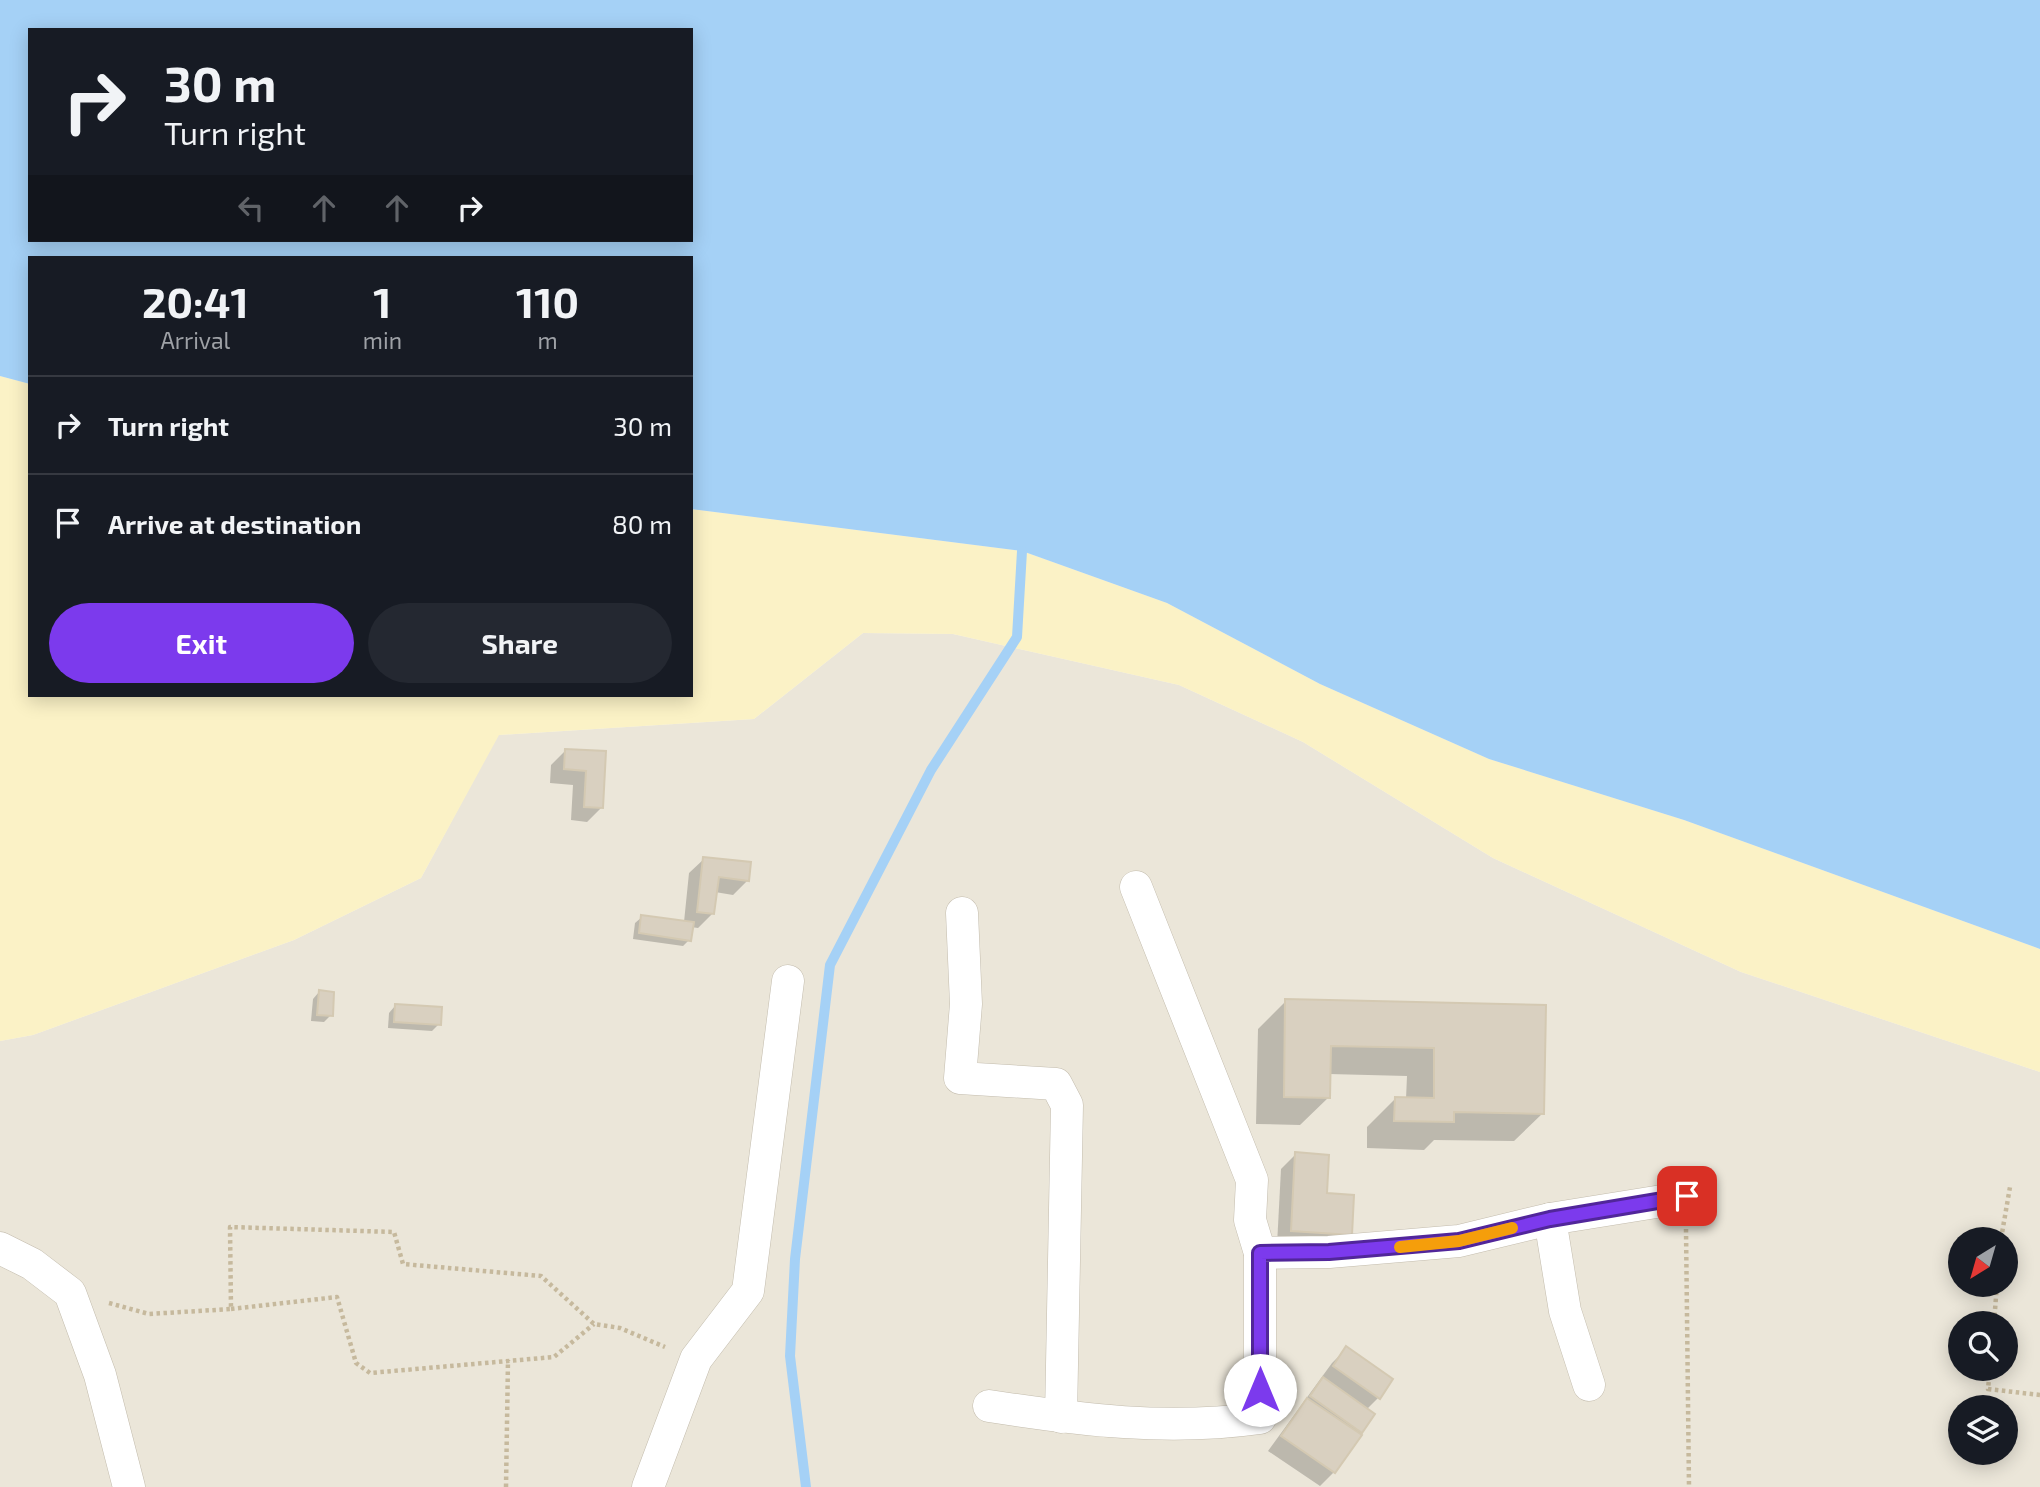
<!DOCTYPE html>
<html lang="en">
<head>
<meta charset="utf-8">
<style>
  body { margin:0; font-family:"Exo 2",sans-serif; background:#242831; color:#f1f3f6; height:100vh; display:flex; flex-direction:column; font-size:26px; white-space:nowrap }
  * { box-sizing:border-box; margin:0 }
  p { font-size:23px; color:#9ea1a6 }
  .icon { flex:none; width:38px; height:38px; fill:none; stroke:currentColor; stroke-width:2; stroke-linecap:round; stroke-linejoin:round }
  .map { position:relative; flex:1; overflow:hidden }
  .details { position:absolute; left:28px; top:256px; width:665px; height:441px; display:flex; flex-direction:column; background:#171b24; border-radius:0px; box-shadow:0 4px 18px #0003 }
  .details>* { flex:none }
  .banner { position:absolute; left:28px; top:28px; width:665px; height:214px; border-radius:0px; box-shadow:0 4px 18px #0003; background:#171b24; color:#f1f3f6; overflow:hidden }
  .needle { width:46px; rotate:217deg }
  .fabs { position:absolute; left:1948px; top:1227px; display:grid; gap:14px }
  .fabs a { display:grid; place-items:center; width:70px; height:70px; border-radius:50%; background:#171b24; box-shadow:0 4px 18px #0003; font-size:35px }
  .pin { position:absolute; display:grid; place-items:center; width:60px; height:60px; color:#fff; margin:-30px; border-radius:14px; box-shadow:0 4px 10px #0006 }
  .me { position:absolute; width:77px; margin:-38px; rotate:0deg; stroke-linejoin:round; filter:drop-shadow(0 0 5px #0008) }
  .turn { display:flex; align-items:center; gap:24px; height:147px; padding:0 21px; font-size:32px }
  .turn .icon { width:91px; height:91px; stroke-width:2.5 }
  .turn b { display:block; font-size:49px; line-height:60px }
  .lanes { display:flex; align-items:center; height:66px; padding:0 21px; background:#0003; justify-content:center; gap:35px; direction:ltr }
  .lanes .off { opacity:.35 }
  .eta { display:flex; justify-content:space-evenly; align-items:center; height:119px; text-align:center }
  .eta b { font-size:42px; font-weight:700; line-height:49px }
  .primary-button { display:flex; gap:14px; margin-top:auto; padding:14px 21px }
  .primary-button a { flex:1; height:80px; border-radius:42px; background:#7c3aed; color:#fff; font-size:28px; font-weight:700; line-height:80px; text-align:center }
  .primary-button a+a { background:#242831; color:#f1f3f6 }
  ul { padding:0; list-style:none }
  li { display:flex; align-items:center; gap:21px; height:98px; padding:0 21px; border-top:2px solid #363941 }
  li div { flex:1 }
  li b { display:block; font-size:26px }
  li em { font-style:normal }
  .map>svg:first-child { display:block }
</style>
</head>
<body>
<div class="map">
<svg width="2040" height="1487" viewBox="0 0 2040 1487">
  <rect width="100%" height="100%" fill="#f6f4eb"/>
  <path fill="#ebe6d9" fill-rule="evenodd" d="M863,633L953,634L1179,685L1303,742L1493,858L1741,972L2040,1072V1487H0V1041L33,1035L294,940L421,878L498,735L754,719ZM1960,1239H2006V1284H1960ZM1960,1323H2006V1368H1960ZM1960,1407H2006V1452H1960Z"/>
  <path fill="#fbf2c6" d="M0,376L30,384V695H691V509L1022,551L1167,603L1320,684L1489,759L1684,820L2040,949V1072L1741,972L1493,858L1303,742L1179,685L953,634L863,633L754,719L499,735L421,878L294,940L33,1035L0,1041Z"/>
  <path fill="#a5d1f6" fill-rule="evenodd" d="M0,0H2040V949L1684,820L1489,759L1320,684L1167,603L1022,551L691,509V257H30V384L0,376ZM30,30H691V240H30Z"/>
  <g fill="#0003">
    <path d="M566,750L604,753L602,807L587,822L571,820L573,785L550,783L551,765Z"/>
    <path d="M704,859L748,880L733,895L715,892L713,913L698,928L691,927L689,940L683,946L633,939L635,923L642,917L684,922L689,873Z"/>
    <path d="M319,992L331,1015L324,1022L311,1021L313,999Z"/>
    <path d="M1286,1001L1545,1006L1543,1113L1514,1141L1434,1140L1424,1150L1367,1148V1127L1395,1099H1406L1407,1076L1329,1074V1097L1300,1125L1256,1124L1258,1029Z"/>
    <path d="M395,1006L439,1024L432,1031L388,1028L389,1013Z"/>
    <path d="M1296,1154L1325,1195L1350,1234L1277,1245L1281,1169Z"/>
    <path d="M1346,1349L1378,1398L1366,1410L1373,1414L1334,1472L1320,1486L1268,1451L1332,1363Z"/>
  </g>
  <g fill="none" stroke-linecap="round" stroke-linejoin="round">
    <path stroke="#a5d1f6" stroke-width="10" d="M806,1487L790,1356L795,1259L830,965L931,770L1017,637L1022,551"/>
  </g>
  <g fill="#d9d0c0" stroke="#d4c9b2" stroke-width="2">
    <path d="M565,749L606,751L603,808L584,807L586,771L564,769Z"/>
    <path d="M703,857L751,862L749,881L719,877L714,914L697,912Z"/>
    <path d="M641,915L694,922L691,941L639,933Z"/>
    <path d="M319,990L334,992L333,1016L317,1015Z"/>
    <path d="M1285,999L1546,1005L1544,1114L1454,1112V1122L1394,1121L1395,1097L1434,1098V1048L1331,1046L1330,1098L1284,1097Z"/>
    <path d="M395,1004L442,1007L441,1025L394,1022Z"/>
    <path d="M1295,1152L1329,1155L1327,1193L1354,1195L1352,1235L1291,1231Z"/>
    <path d="M1346,1346L1393,1379L1380,1399L1333,1366Z"/>
    <path d="M1323,1377L1375,1414L1362,1433L1310,1396Z"/>
    <path d="M1307,1398L1362,1435L1335,1473L1281,1436Z"/>
  </g>
  <g fill="none" stroke-linecap="round" stroke-linejoin="round">
    <defs>
      <g id="minor">
        <path d="M962,913L966,1004L960,1078L1056,1084L1067,1105L1061,1417"/>
        <path d="M1550,1219L1565,1311L1589,1385"/>
        <path d="M0,1248L32,1264L70,1293L100,1375L129,1487"/>
        <path d="M1260,1253L1329,1252L1459,1241L1550,1219L1687,1197"/>
        <path d="M989,1406C1080,1420 1168,1431 1260,1418V1253L1250,1220L1252,1180L1136,887"/>
        <path d="M648,1487L696,1359L748,1291L788,981"/>
      </g>
    </defs>
    <use href="#minor" stroke="#c3bcad" stroke-width="33"/>
    <g stroke="#c6b99d" stroke-width="4.5" stroke-dasharray="3.5 3.5" stroke-linecap="butt">
      <path d="M1686,1229L1689,1487"/>
      <path d="M2001,1239L2010,1187"/>
      <path d="M109,1303L149,1314L231,1309L230,1227L394,1232L403,1264L541,1276L594,1324L620,1328L665,1347"/>
      <path d="M231,1309L337,1297L356,1363L370,1373L554,1357L594,1324"/>
      <path d="M1994,1323L1997,1284"/>
      <path d="M1990,1368L1988,1389L2040,1395"/>
      <path d="M506,1487L508,1360"/>
    </g>
    <use href="#minor" stroke="#fff" stroke-width="32"/>
  </g>
  <g fill="none" stroke-linecap="round" stroke-linejoin="round">
    <defs>
      <path id="route" d="M1260,1390V1253L1329,1252L1459,1241L1550,1219L1687,1196"/>
    </defs>
    <use href="#route" stroke="#51269a" stroke-width="18"/>
    <use href="#route" stroke="#7c3aed" stroke-width="12"/>
    <path stroke="#f59e0b" stroke-width="12" d="M1400,1247L1459,1241L1512,1228"/>
  </g>
</svg>
<div class="fabs">
<a><svg class="needle" viewBox="-14 -14 28 28"><path d="M0-13l5 13h-10z" fill="#e53935"/><path d="M0 13l5-13h-10z" fill="#9ea1a6"/></svg></a>
<a><svg class="icon" aria-label="search" viewBox="0 0 24 24"><circle cx="10" cy="10" r="6"/><path d="M15 15l6 6"/></svg></a>
<a><svg class="icon" aria-label="layers" viewBox="0 0 24 24"><path d="M12 4l9 5-9 5-9-5zM3 14l9 5 9-5"/></svg></a>
</div>
<div class="pin" style="left:1687px;top:1196px;background:#d93025"><svg class="icon" aria-label="arrive" viewBox="0 0 24 24"><path d="M6 21V4h12l-3 4 3 4H6"/></svg></div>
<svg class="me" style="left:1260px;top:1390px" viewBox="-20 -20 40 40"><circle r="19" fill="#fff"/><path d="M0-13L10 11 0 6-10 11z" fill="#7c3aed"/></svg>
<div class="banner">
<div class="turn"><svg class="icon" aria-label="right" viewBox="0 0 24 24"><path d="M7 20v-9h11M14 6l5 5-5 5"/></svg><div><b>30 m</b>Turn right</div></div>
<div class="lanes"><svg class="icon off" aria-label="left" viewBox="0 0 24 24"><path d="M17 20v-9H6M10 6l-5 5 5 5"/></svg><svg class="icon off" aria-label="ahead" viewBox="0 0 24 24"><path d="M12 20V5M6 11l6-6 6 6"/></svg><svg class="icon off" aria-label="ahead" viewBox="0 0 24 24"><path d="M12 20V5M6 11l6-6 6 6"/></svg><svg class="icon" aria-label="right" viewBox="0 0 24 24"><path d="M7 20v-9h11M14 6l5 5-5 5"/></svg></div>
</div>
<section class="details">
<div class="eta">
<div><b>20:41</b><p>Arrival</p></div>
<div><b>1</b><p>min</p></div>
<div><b>110</b><p>m</p></div>
</div>
<ul>
<li><svg class="icon" aria-label="right" viewBox="0 0 24 24"><path d="M7 20v-9h11M14 6l5 5-5 5"/></svg><div><b>Turn right</b></div><em>30 m</em></li>
<li><svg class="icon" aria-label="arrive" viewBox="0 0 24 24"><path d="M6 21V4h12l-3 4 3 4H6"/></svg><div><b>Arrive at destination</b></div><em>80 m</em></li>
</ul>
<div class="primary-button"><a>Exit</a><a>Share</a></div>
</section>
</div>
</body>
</html>
